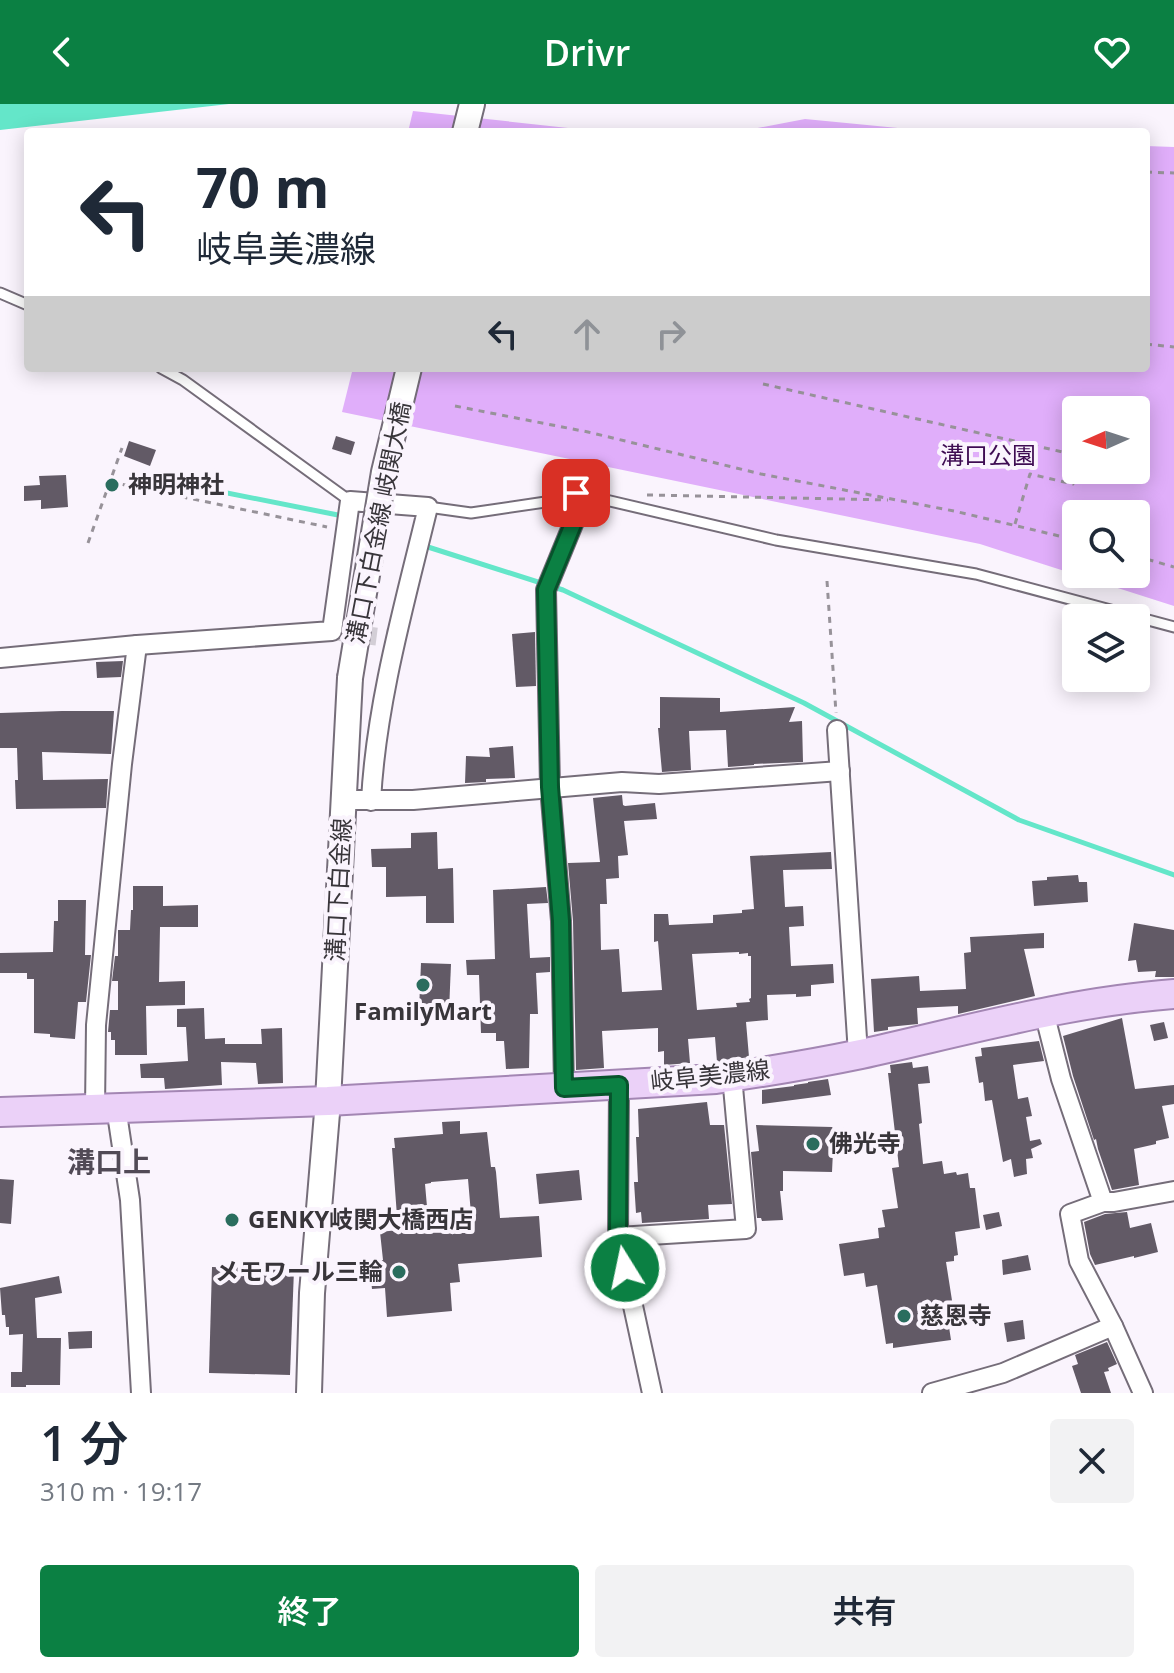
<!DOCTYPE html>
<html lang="ja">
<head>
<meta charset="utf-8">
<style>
  body { margin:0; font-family:"Open Sans","Noto Sans JP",sans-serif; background:#f2f2f3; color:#1f2937; height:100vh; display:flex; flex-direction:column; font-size:30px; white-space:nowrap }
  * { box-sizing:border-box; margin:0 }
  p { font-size:26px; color:#747a83 }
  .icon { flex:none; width:44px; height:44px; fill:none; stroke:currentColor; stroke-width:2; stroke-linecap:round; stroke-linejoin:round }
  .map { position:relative; height:1289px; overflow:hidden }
  .drawer { display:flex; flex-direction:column; background:#fff; flex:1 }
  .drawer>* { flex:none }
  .hud { position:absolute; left:24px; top:24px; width:1126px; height:244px; border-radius:8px; box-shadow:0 4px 20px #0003; background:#fff; color:#1f2937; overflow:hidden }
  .needle { width:52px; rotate:267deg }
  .tools { position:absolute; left:1062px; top:292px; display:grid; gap:16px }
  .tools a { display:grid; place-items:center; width:88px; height:88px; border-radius:8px; background:#fff; box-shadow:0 4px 20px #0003; font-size:40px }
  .pin { position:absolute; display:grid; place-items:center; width:68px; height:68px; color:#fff; margin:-34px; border-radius:16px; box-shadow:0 4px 12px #0006 }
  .me { position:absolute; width:88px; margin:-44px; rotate:350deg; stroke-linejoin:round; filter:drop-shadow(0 0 6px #0008) }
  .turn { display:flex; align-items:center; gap:28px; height:168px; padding:0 40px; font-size:36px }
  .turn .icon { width:104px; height:104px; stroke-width:2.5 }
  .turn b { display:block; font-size:56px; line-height:68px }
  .lanes { display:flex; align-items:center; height:76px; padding:0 40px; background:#0003; justify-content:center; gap:40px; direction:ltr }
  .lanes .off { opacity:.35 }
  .round { display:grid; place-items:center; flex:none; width:84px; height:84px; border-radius:8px; background:#f2f2f3 }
  .overview { display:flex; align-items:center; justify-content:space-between; height:136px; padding:0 40px }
  h1 { font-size:48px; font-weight:600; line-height:60px }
  .cta { display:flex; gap:16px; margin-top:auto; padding:16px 40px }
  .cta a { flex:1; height:92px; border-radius:8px; background:#0b8043; color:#fff; font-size:32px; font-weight:600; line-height:92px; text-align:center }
  .cta a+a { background:#f2f2f3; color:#1f2937 }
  header { display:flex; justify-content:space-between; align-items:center; height:104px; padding:0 40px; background:#0b8043; color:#fff; font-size:36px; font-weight:600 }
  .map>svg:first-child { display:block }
</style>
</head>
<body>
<header><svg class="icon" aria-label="back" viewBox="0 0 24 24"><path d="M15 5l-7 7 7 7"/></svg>Drivr<svg class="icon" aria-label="heart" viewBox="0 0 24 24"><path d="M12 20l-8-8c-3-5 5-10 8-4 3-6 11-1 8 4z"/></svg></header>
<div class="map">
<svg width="1174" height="1289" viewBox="0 0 1174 1289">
  <rect width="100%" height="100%" fill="#faf4fd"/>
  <g fill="#e0aefa" fill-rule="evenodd">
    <path d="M413,7L605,28H408Z"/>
    <path d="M805,15L939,28H737Z"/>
    <path d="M1146,42L1174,43V502L980,440L342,308L353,264H1146ZM1076,306H1136V366H1076ZM1076,410H1136V470H1076Z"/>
  </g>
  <path fill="#64e6c9" d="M0,0H229L0,26Z"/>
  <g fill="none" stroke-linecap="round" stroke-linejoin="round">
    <g stroke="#64e6c9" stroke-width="5">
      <path d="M157,375L343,412"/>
      <path d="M428,443L563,486L804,599L1019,716L1174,771"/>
    </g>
  </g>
  <g fill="#625a66" fill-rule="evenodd">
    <path d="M336,332L355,338L351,351L332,345Z"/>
    <path d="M129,337L156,346L150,362L124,352Z"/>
    <path d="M66,371L68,403L41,405V396L24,397V382L40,381L39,372Z"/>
    <path d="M535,528L536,582L516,583L512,530Z"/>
    <path d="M123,557L121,573L97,574L96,558Z"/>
    <path d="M660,593L720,594V608L795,603L789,618L802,617L803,658L754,660V661L728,663L726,626L689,627L691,666L662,668L658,624H660Z"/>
    <path d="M62,607H114L111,650L42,648L43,676L108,675L106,704L16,705L15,676H18L17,644H0V609Z"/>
    <path d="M513,642L515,674L486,675V678L465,679L466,652L490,653L489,644Z"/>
    <path d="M622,691L623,701L625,702L655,699L657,715L624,717L628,751L618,752L619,774L606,775L607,800H600L601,846L619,845L622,888L662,886L658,837L654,838V810H668L669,821L713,819V811L742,809V806L754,805L750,752L831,748L832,765L783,766L785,803L803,802L804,822L789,823L791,862L833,860L834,879L811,881V892L796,893V890L767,891L768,916L746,918L749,953L717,958L715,933L688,935L690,959L664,961V947L658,948V924L602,927L604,964L576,966L573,817L568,759L600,758L593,694ZM739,848V850L748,849V852H751V894L749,895L750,898L736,899L737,903L697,906L692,850Z"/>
    <path d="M437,728L438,765L453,764L454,819H426V792L386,793V763H372L371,745L411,744V729Z"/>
    <path d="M1078,771L1079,778H1087L1088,798L1034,802L1032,777L1047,776V773Z"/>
    <path d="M133,782H163V802L198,801V823H160L159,878L185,877V901L146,902L147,951H115V936H111V928H108L110,906H118V877H112L115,852H118V826H130L131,806H133Z"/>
    <path d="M546,783L548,799L527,800L530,854L550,853V868L536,869L538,910H530L529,964L506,965L504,937H496V929H481L479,871H467L466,856L495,855L493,786Z"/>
    <path d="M58,796H86L85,851H91L86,898H78L75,935L50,933V930L34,929V875H27V869H0V849L53,848L54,817H58Z"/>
    <path d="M1134,819L1174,826V873H1155L1156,867L1138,868L1136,856L1128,857Z"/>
    <path d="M1044,829V844L1024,845L1035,892L958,910V902L917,904L918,920L888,923V926L874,928L871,875L919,872L920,887L966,885L964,849L971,848L970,833Z"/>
    <path d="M421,859L451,860L449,907L419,906Z"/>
    <path d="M204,904L205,935L225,934V940H262L261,925L282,924L283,979L258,980L256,959L221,958L222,981L165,985L164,974H141L140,960L188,957L186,923H177V905Z"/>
    <path d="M1122,914L1135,985L1174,981V1000L1162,1002L1169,1034L1156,1037V1040L1134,1045L1139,1081L1112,1086L1098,1045L1096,1035L1094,1036L1073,972L1063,932Z"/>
    <path d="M1164,918L1168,934L1154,937L1150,921Z"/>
    <path d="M1039,937L1044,957L1013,961L1018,995L1028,993L1032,1012L1026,1013L1030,1037L1040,1035L1042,1040L1031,1045L1033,1054L1026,1055L1027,1070L1014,1073L1011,1055L1003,1058L992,996L985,997L983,978L979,979L975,953L982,952L981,944Z"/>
    <path d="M912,958L913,964L928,962L930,979L918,980L922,1019L919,1020L923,1060L942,1057L944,1070L956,1068L957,1071L968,1069L970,1084H975L980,1124L955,1128L958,1151L954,1152V1157L946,1158L956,1222L949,1223L951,1236L893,1244V1239L886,1240L877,1181L866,1183L864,1169L844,1172L839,1140L879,1134L878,1124L885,1123L882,1106L898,1104L892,1064L899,1063L888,969H891L890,961Z"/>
    <path d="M828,975L831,991L762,1000V986L794,982V981L808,979V978Z"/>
    <path d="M707,998L710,1021H724L732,1100L708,1101L709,1115L642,1119L641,1108L636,1109L634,1078H638L636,1033H639L638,1005Z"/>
    <path d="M460,1017V1030L487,1028L491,1063H495L496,1068L500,1114L539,1112L542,1153L458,1160L460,1178L450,1179L452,1207L387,1213L385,1184L372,1185L369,1157L383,1156L380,1128L398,1126L392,1044H395L394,1034L443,1030L442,1018ZM468,1075L471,1110L428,1114L425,1080L431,1079V1078Z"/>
    <path d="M756,1021L832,1023L834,1026L832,1068L783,1067V1087H780L783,1116L762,1117L761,1114H757L751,1048L759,1047Z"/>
    <path d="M579,1066L582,1096L539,1100L536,1070Z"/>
    <path d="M0,1075L14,1076L11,1120L0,1119Z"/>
    <path d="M999,1108L1002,1122L986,1126L983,1111Z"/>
    <path d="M1127,1108L1130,1124L1151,1119L1158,1148L1134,1154V1152L1095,1161L1090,1150L1084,1118L1105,1110Z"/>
    <path d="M1028,1151L1031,1166L1003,1171L1002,1156Z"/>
    <path d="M212,1163L294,1165L290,1271L209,1269Z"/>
    <path d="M59,1172L62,1189L35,1194L37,1234H61L60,1281H26V1283H11V1268H22L23,1230L9,1231V1223H6L5,1211H2L0,1184Z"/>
    <path d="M1023,1216L1025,1235L1007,1238L1004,1219Z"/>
    <path d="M92,1227V1244L69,1245L68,1228Z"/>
    <path d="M1107,1238L1117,1260L1108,1264L1109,1267L1104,1268L1111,1289H1081L1072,1262L1078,1260L1075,1251Z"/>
  </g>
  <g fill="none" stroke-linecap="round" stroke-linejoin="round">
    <path stroke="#d3ced6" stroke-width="18" stroke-dasharray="18 9" stroke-linecap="butt" d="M332,527L396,535"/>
    <defs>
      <g id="lane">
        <path d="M0,189L28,201"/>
        <path d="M161,264L183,276L350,397"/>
        <path d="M428,403L471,409L559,396L576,389L776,436L976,470L1174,523"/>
      </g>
      <g id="street">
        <path d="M0,554L137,541L332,527L350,397L428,403C405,498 376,599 371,697"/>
        <path d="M837,626L858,950"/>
        <path d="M344,696H413L622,678L659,680L840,667"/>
        <path d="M1044,908L1061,975L1103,1098L1070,1110L1079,1157L1113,1222L1143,1289"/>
        <path d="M619,981L618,1133L652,1289"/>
        <path d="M564,984L561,817L550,683L546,486L580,403L576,389"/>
        <path d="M116,1003L130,1096L141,1289"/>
        <path d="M95,1004L96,921L122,660L137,541"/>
        <path d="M1103,1098H1114L1174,1087"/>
        <path d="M618,1133L746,1125L732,972"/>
        <path d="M932,1289L1003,1269L1113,1222"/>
      </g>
      <g id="secondary">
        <path d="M465,28L472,0"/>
        <path d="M309,1289L312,1189L328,997L350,574"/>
      </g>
      <path id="primary" d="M0,1008L328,997L716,975C764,968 813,960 861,950C965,927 1067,898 1174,890"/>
    </defs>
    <use href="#lane" stroke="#756d79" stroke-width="13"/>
    <use href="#street" stroke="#756d79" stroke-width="22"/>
    <use href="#secondary" stroke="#756d79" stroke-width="28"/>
    <use href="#primary" stroke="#a386b3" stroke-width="32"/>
    <g stroke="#979299" stroke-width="3" stroke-dasharray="6 6" stroke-linecap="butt">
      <path d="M1146,68L1174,69"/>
      <path d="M1146,240L1174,243"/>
      <path d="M763,280L1076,351"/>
      <path d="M455,302L588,328L761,370L954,407L1076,436"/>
      <path d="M111,378L327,423"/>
      <path d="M647,391L888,396"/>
      <path d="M1015,420L1030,370L1073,380L1076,366"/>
      <path d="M88,439L122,344"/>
      <path d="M1136,452L1174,463"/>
      <path d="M827,477L836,609"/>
    </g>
    <use href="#lane" stroke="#fff" stroke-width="9"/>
    <use href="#street" stroke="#fff" stroke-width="18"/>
    <use href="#secondary" stroke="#fff" stroke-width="24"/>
    <use href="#primary" stroke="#ebd1f8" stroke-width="28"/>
    <defs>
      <path id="secondary-bridge" d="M350,574L384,368L409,264"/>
    </defs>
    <use href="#secondary-bridge" stroke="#756d79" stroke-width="28" stroke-linecap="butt"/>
    <use href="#secondary-bridge" stroke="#fff" stroke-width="24"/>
  </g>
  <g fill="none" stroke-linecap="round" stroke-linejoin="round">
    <defs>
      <path id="route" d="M576,389L580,403L546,486L550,683L561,817L564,984L619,981L618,1133L625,1164"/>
    </defs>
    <use href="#route" stroke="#07532c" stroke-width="20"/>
    <use href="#route" stroke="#0b8043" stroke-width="14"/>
  </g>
  <g fill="#2a6d5e" stroke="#faf4fd" stroke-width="3">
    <circle cx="112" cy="381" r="8"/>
    <circle cx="423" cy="881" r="8"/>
    <circle cx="813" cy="1040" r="8"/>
    <circle cx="232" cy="1116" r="8"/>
    <circle cx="399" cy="1168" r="8"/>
    <circle cx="904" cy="1212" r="8"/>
  </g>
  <g text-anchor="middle" stroke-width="8" stroke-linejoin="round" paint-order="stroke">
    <g font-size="24" fill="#3e0c52" stroke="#faf4fd">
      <text x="988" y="360">溝口公園</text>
    </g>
    <g font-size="24" font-weight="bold" fill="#38353a" stroke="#faf4fd" text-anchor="start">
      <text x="128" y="389">神明神社</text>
      <text x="423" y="916" text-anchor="middle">FamilyMart</text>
      <text x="829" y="1048">佛光寺</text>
      <text x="248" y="1124">GENKY岐関大橋西店</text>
      <text x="383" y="1176" text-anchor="end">メモワール三輪</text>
      <text x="920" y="1220">慈恩寺</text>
    </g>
    <g font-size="24" fill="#38353a" stroke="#faf4fd">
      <text transform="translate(379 419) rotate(-79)" y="8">溝口下白金線 岐関大橋</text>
      <text transform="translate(339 786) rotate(-87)" y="8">溝口下白金線</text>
      <text transform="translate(710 972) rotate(-6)" y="8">岐阜美濃線</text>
    </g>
    <g font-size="28" font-weight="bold" fill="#514a56" stroke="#faf4fd">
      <text x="109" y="1068">溝口上</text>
    </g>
  </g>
</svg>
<div class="tools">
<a><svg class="needle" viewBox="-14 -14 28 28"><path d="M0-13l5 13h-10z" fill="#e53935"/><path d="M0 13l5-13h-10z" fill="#747a83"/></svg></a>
<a><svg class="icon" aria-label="search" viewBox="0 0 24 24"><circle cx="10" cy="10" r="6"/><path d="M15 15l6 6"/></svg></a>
<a><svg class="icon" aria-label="layers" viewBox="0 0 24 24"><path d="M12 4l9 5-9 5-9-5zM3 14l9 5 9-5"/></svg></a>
</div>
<div class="pin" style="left:576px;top:389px;background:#d93025"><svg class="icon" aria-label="arrive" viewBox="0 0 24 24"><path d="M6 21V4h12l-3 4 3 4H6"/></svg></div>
<svg class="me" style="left:625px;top:1164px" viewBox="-20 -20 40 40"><circle r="17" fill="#0b8043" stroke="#fff" stroke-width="3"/><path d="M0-11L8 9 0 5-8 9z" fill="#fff"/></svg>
<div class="hud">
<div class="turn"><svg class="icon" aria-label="left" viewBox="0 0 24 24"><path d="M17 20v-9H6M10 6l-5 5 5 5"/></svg><div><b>70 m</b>岐阜美濃線</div></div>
<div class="lanes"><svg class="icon" aria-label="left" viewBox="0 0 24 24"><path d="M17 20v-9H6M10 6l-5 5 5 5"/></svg><svg class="icon off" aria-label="ahead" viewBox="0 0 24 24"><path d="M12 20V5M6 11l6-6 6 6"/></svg><svg class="icon off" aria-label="right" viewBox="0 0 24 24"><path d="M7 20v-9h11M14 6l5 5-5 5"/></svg></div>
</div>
</div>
<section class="drawer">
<div class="overview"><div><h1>1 分</h1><p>310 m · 19:17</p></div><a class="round"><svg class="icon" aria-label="close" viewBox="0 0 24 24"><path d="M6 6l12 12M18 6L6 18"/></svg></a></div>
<div class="cta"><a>終了</a><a>共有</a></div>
</section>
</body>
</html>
